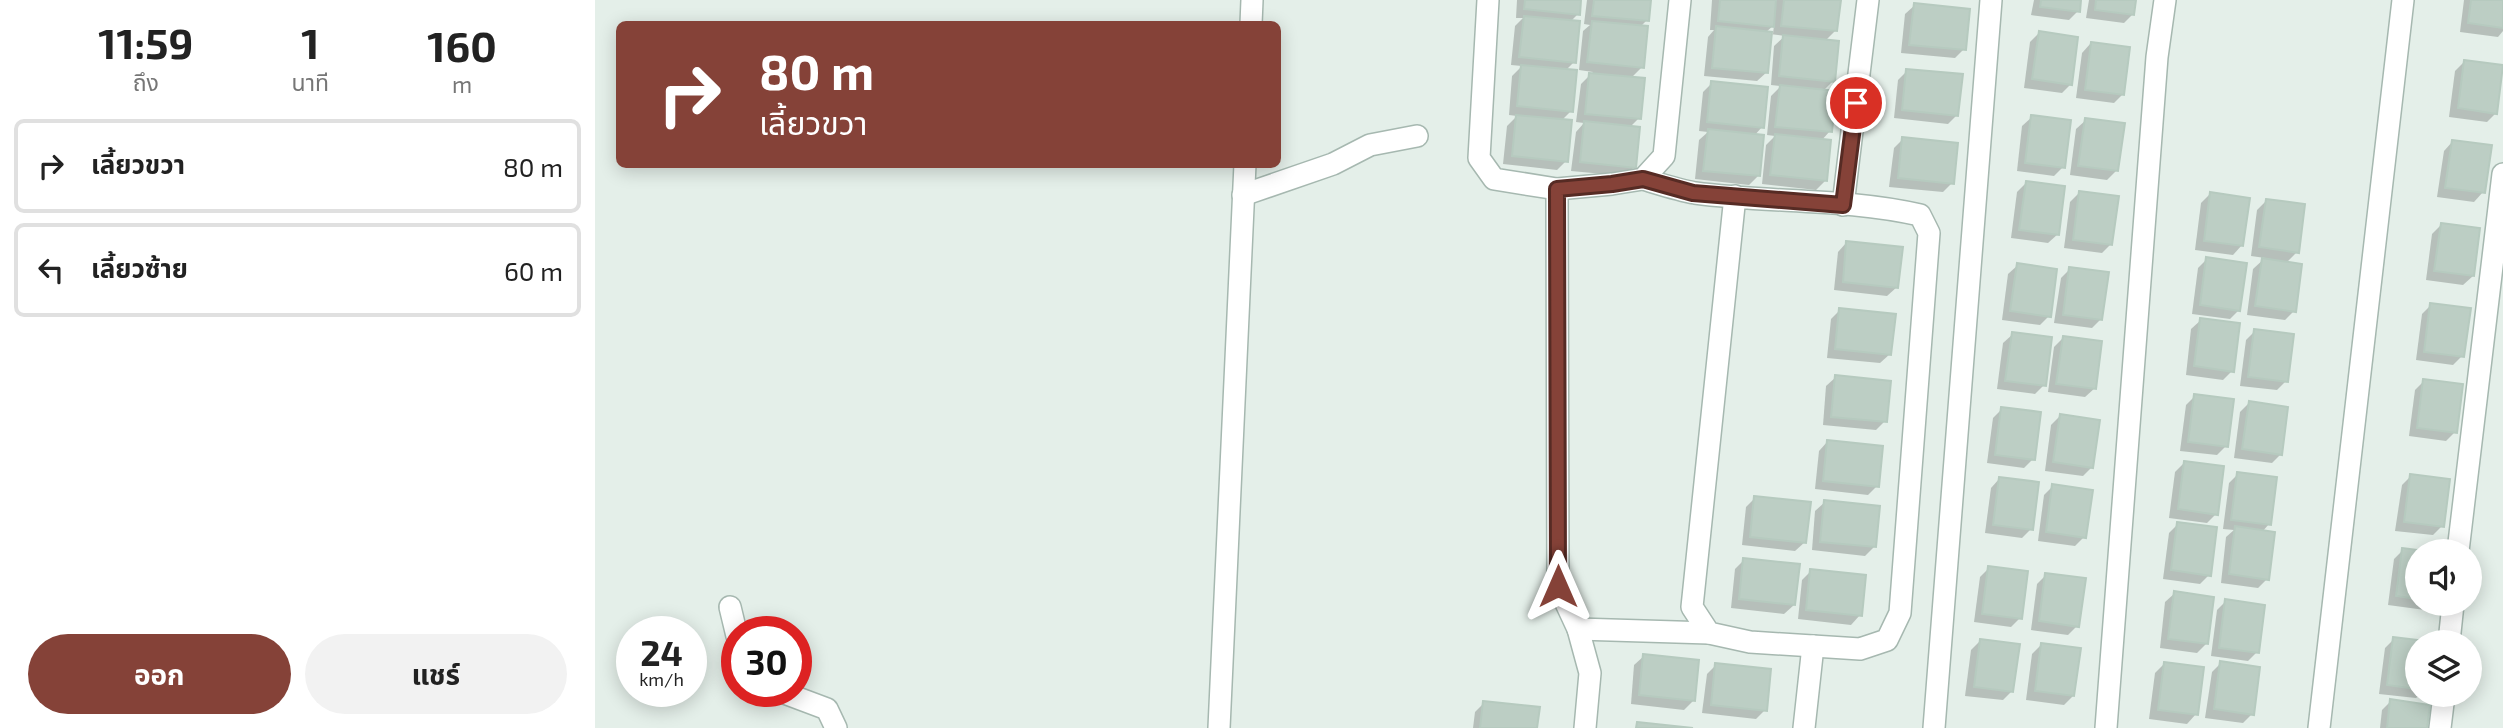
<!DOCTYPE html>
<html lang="th">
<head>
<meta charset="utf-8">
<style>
  body { margin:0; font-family:"Exo 2","Noto Sans Thai",sans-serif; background:#f2f2f2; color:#222; height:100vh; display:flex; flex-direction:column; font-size:26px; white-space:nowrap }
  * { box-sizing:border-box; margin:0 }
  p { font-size:23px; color:#767676 }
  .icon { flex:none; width:38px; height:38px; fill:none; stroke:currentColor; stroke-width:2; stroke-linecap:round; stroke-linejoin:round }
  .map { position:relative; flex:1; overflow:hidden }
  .sheet { display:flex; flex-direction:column; background:#fff; width:595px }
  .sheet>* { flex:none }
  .guide { position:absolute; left:21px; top:21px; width:665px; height:147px; border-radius:10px; box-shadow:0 4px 18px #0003; background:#854238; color:#fff; overflow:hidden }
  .tools { position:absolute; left:1810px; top:539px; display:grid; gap:14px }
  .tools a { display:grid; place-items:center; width:77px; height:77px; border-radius:50%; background:#fff; box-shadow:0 4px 18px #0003; font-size:35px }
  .speed { position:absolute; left:21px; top:616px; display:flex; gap:14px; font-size:35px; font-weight:700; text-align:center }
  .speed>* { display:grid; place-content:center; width:91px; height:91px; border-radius:50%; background:#fff; box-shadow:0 4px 18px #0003; line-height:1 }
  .speed small { font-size:18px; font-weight:400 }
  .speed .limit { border:10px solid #d22; background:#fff; color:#111 }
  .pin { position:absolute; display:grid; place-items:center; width:60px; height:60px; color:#fff; margin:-30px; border:4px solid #fff; border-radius:50%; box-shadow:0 2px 7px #0007 }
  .me { position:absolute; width:77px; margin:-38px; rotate:0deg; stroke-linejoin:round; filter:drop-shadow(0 0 5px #0008) }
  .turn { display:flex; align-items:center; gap:24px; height:147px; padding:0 28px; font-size:32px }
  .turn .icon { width:91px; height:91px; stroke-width:2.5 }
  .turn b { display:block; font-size:49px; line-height:60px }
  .eta { display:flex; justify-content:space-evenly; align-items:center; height:119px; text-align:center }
  .eta b { font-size:42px; font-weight:700; line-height:49px }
  .primary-button { display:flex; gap:14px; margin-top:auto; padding:14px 28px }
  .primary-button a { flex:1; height:80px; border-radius:42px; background:#854238; color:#fff; font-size:28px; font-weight:700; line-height:80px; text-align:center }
  .primary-button a+a { background:#f2f2f2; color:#222 }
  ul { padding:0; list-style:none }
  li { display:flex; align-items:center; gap:21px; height:94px; margin:0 14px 10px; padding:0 14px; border:4px solid #e0e0e0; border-radius:10px }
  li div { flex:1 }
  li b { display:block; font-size:26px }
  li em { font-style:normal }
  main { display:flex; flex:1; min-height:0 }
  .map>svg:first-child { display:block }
</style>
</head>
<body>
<main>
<section class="sheet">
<div class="eta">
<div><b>11:59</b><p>ถึง</p></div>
<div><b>1</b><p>นาที</p></div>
<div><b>160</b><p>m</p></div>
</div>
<ul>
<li><svg class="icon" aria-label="right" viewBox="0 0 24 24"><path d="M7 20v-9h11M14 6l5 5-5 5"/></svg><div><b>เลี้ยวขวา</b></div><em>80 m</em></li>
<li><svg class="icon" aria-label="left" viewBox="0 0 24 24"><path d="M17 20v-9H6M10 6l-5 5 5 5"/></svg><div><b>เลี้ยวซ้าย</b></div><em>60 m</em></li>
</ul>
<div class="primary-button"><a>ออก</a><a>แชร์</a></div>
</section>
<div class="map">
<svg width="1908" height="728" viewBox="0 0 1908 728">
  <rect width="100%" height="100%" fill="#e4efe9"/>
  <g fill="#0003" fill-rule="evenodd">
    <path d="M922,0H984L983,14L975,22L979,62L970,71L976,111L966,121L971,161L962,170L908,164L912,126L922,116L914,115L917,76L927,66L916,65L920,26L928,18H921Z"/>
    <path d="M992,0H1054L1052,20L1045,27L1047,67L1036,78L1044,118L1035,127L1039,167L1030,176L976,171L981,132L989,123L981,122L986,84L998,72L984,70L988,31L995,25L989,24Z"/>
    <path d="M1117,0H1244L1241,30L1230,41L1238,81L1228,91L1235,131L1226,141L1230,181L1221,190L1167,184L1171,145L1180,136L1172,135L1176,96L1186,86L1176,85L1179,46L1190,36L1175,34L1172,72L1162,81L1109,76L1113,37L1119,30H1115ZM1179,25L1178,34L1170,33Z"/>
    <path d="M1439,0H1485L1483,11L1474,20L1436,15Z"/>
    <path d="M1494,0H1540L1538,14L1529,23L1491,18Z"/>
    <path d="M1869,0H1908V31L1903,37L1865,32Z"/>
    <path d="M1320,5L1369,49L1360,58L1306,53L1310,14Z"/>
    <path d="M1444,33L1476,84L1467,93L1429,88L1435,42Z"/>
    <path d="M1496,43L1528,94L1519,103L1481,98L1487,53Z"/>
    <path d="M1869,62L1901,113L1892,122L1854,117L1860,71Z"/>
    <path d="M1312,71L1362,115L1353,124L1299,118L1303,80Z"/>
    <path d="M1117,83L1167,127L1159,136L1163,176L1154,185L1100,179L1104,140L1113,132L1104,131L1108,92Z"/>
    <path d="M1437,117L1468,167L1459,176L1422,171L1427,126Z"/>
    <path d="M1491,120L1521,171L1512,180L1475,175L1481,129Z"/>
    <path d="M1308,139L1357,183L1348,192L1294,187L1299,148Z"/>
    <path d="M1858,141L1888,192L1879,202L1842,197L1849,151Z"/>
    <path d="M1431,183L1463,234L1453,243L1416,238L1422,192Z"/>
    <path d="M1484,193L1516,244L1507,253L1469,248L1475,202Z"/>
    <path d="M1615,194L1647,245L1638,255L1600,250L1606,203Z"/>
    <path d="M1671,201L1702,252L1691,263L1699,311L1690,320L1652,315L1658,269L1670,258L1656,256L1662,210Z"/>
    <path d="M1846,225L1878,276L1868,285L1831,280L1837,234Z"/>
    <path d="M1252,242L1302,287L1292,296L1239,290L1243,252Z"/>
    <path d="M1612,259L1644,310L1635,319L1597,314L1603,268Z"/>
    <path d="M1423,265L1454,316L1445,325L1407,320L1413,274Z"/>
    <path d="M1475,269L1506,319L1497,328L1459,323L1466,278Z"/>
    <path d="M1836,305L1867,356L1858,365L1821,360L1827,314Z"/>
    <path d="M1245,310L1295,354L1285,363L1232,358L1236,319Z"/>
    <path d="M1606,320L1637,371L1628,380L1591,375L1596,329Z"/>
    <path d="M1660,331L1691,381L1682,390L1645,386L1651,340Z"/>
    <path d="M1418,334L1449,385L1440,394L1402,389L1408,343Z"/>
    <path d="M1468,338L1500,388L1490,397L1453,392L1459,347Z"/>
    <path d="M1241,377L1290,421L1281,430L1228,425L1231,386Z"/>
    <path d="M1829,381L1860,432L1851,441L1814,436L1820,390Z"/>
    <path d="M1600,396L1631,446L1622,455L1585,451L1591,405Z"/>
    <path d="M1654,403L1686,454L1677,463L1639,458L1645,412Z"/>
    <path d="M1407,409L1438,459L1429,468L1392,463L1398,418Z"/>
    <path d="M1465,416L1497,467L1488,476L1450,471L1456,425Z"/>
    <path d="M1233,441L1282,486L1273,495L1220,489L1224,451Z"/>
    <path d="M1589,463L1621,514L1612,523L1574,518L1580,472Z"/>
    <path d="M1643,474L1674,524L1667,532L1672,579L1663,588L1626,583L1631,537L1639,530L1628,529L1634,483Z"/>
    <path d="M1816,476L1847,526L1838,535L1800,531L1807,485Z"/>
    <path d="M1405,478L1436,529L1427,538L1390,533L1396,488Z"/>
    <path d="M1458,486L1489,537L1480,546L1443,541L1449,495Z"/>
    <path d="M1160,498L1210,542L1200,551L1147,545L1151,507Z"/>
    <path d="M1230,502L1279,547L1270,556L1217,550L1220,511Z"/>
    <path d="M1583,524L1614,575L1605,584L1568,579L1574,533Z"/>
    <path d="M1808,550L1822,552V604H1836L1830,610L1793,605L1799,559Z"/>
    <path d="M1149,560L1199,605L1189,614L1136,608L1140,569Z"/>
    <path d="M1394,568L1425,618L1416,627L1379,622L1385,577Z"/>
    <path d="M1216,571L1265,615L1256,625L1203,619L1207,580Z"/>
    <path d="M1451,575L1482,626L1473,635L1436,630L1442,584Z"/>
    <path d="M1580,593L1611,644L1602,653L1565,648L1570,602Z"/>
    <path d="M1631,601L1662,652L1653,661L1616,656L1622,610Z"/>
    <path d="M1799,639L1825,642H1822V695H1825L1821,698L1784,694L1790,648Z"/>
    <path d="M1385,641L1417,691L1408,700L1370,696L1376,650Z"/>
    <path d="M1446,645L1478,696L1469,705L1431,700L1437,654Z"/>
    <path d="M1049,656L1098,701L1089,710L1036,704L1039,665Z"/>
    <path d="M1626,663L1657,714L1648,723L1610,718L1617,672Z"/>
    <path d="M1569,664L1601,714L1592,724L1554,719L1560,673Z"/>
    <path d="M1121,665L1170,710L1161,719L1107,713L1112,674Z"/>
    <path d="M1796,701L1831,728H1785L1787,710Z"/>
    <path d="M889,703L941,728H878L880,712Z"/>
  </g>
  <g fill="#bccec4" stroke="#b6cabf" stroke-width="2">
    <path d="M930,0H986L985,15L929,9Z"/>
    <path d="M999,0H1056L1054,21L997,16Z"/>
    <path d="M1125,0H1181L1179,27L1123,21Z"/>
    <path d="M1189,0H1246L1242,31L1186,26Z"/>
    <path d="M1446,0H1486L1485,12L1445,7Z"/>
    <path d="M1501,0H1541L1539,15L1500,10Z"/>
    <path d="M1876,0H1908V28L1873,23Z"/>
    <path d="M1319,3L1375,9L1371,50L1314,45Z"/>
    <path d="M929,16L985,21L981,63L924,57Z"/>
    <path d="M997,21L1053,26L1049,68L992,62Z"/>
    <path d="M1121,26L1177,32L1173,73L1117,68Z"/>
    <path d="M1444,31L1483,37L1477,85L1437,79Z"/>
    <path d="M1188,35L1244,41L1240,82L1184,76Z"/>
    <path d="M1496,42L1535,47L1529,95L1490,90Z"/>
    <path d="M1869,60L1908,65L1902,114L1863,108Z"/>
    <path d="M926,65L982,70L978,112L922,106Z"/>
    <path d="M1311,69L1368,74L1363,116L1307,110Z"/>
    <path d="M994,73L1050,78L1046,119L990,114Z"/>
    <path d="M1116,81L1173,87L1169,128L1112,122Z"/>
    <path d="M1185,85L1241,91L1237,132L1180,127Z"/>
    <path d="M921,115L977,120L973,162L917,156Z"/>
    <path d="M1436,115L1476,120L1470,168L1430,163Z"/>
    <path d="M1490,118L1530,123L1523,171L1483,166Z"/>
    <path d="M989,121L1045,127L1041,168L985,162Z"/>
    <path d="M1113,129L1169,135L1165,176L1108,171Z"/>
    <path d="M1180,134L1236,140L1232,181L1175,175Z"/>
    <path d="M1307,137L1363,143L1359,184L1303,178Z"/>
    <path d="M1857,140L1897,145L1890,193L1850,188Z"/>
    <path d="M1431,181L1470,186L1464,235L1424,230Z"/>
    <path d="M1484,191L1524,196L1517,245L1478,240Z"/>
    <path d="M1615,192L1655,198L1648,246L1609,241Z"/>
    <path d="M1671,199L1710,204L1704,253L1664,247Z"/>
    <path d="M1846,223L1885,228L1879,276L1839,271Z"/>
    <path d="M1251,241L1308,247L1303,288L1248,282Z"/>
    <path d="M1611,257L1652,263L1645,311L1605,305Z"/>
    <path d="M1667,258L1707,264L1701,312L1660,306Z"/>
    <path d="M1422,263L1462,269L1456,317L1415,311Z"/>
    <path d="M1474,267L1514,272L1507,320L1468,315Z"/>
    <path d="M1835,303L1876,308L1869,357L1829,352Z"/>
    <path d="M1244,308L1301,314L1296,355L1240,349Z"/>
    <path d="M1605,318L1645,323L1639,372L1599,366Z"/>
    <path d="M1659,329L1699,334L1693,382L1653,377Z"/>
    <path d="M1417,332L1457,337L1451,386L1410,381Z"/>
    <path d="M1468,336L1507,341L1501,389L1461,384Z"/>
    <path d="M1240,375L1296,381L1292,422L1236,417Z"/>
    <path d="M1828,379L1868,384L1862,433L1822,428Z"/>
    <path d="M1599,394L1639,399L1633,447L1593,442Z"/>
    <path d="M1654,401L1693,407L1687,455L1647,449Z"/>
    <path d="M1406,407L1446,412L1440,460L1400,455Z"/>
    <path d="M1465,414L1505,420L1498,468L1458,462Z"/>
    <path d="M1232,440L1288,446L1284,487L1228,481Z"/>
    <path d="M1589,461L1629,466L1623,515L1583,509Z"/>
    <path d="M1642,472L1682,477L1676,525L1636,520Z"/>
    <path d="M1815,474L1855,479L1849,527L1809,522Z"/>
    <path d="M1404,477L1444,482L1438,530L1398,525Z"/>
    <path d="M1457,484L1498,490L1491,538L1451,532Z"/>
    <path d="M1159,496L1216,502L1211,543L1155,537Z"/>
    <path d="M1229,500L1285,506L1281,547L1225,542Z"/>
    <path d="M1582,522L1622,527L1616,576L1576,570Z"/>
    <path d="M1640,526L1680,532L1674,580L1634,574Z"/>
    <path d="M1807,548L1830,551H1822V599L1801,596Z"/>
    <path d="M1148,558L1205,564L1200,605L1144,599Z"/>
    <path d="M1393,566L1433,571L1427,619L1387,614Z"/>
    <path d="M1215,569L1271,575L1267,616L1211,610Z"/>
    <path d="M1450,573L1491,578L1484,627L1444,621Z"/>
    <path d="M1579,591L1619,597L1613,644L1573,639Z"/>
    <path d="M1630,599L1670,605L1664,653L1624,648Z"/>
    <path d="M1798,637L1839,642H1822V689L1792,685Z"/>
    <path d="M1385,639L1425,644L1418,692L1379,687Z"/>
    <path d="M1446,643L1486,648L1479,696L1440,691Z"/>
    <path d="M1048,654L1104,660L1100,701L1044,695Z"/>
    <path d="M1625,661L1665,667L1659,715L1619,709Z"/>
    <path d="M1569,662L1609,667L1603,715L1563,710Z"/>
    <path d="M1120,663L1176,669L1172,711L1116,705Z"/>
    <path d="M1795,699L1835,705L1832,728H1792Z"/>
    <path d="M888,701L945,707L942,728H885Z"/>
    <path d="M1042,722L1098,728H1041Z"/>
  </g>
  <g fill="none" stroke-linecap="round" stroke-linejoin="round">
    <defs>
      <g id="street">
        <path d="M893,0L884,158L899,179L962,189L1017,184L1048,179L1069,156L1085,0"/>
        <path d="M656,24L657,0"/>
        <path d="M1048,179C1065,184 1083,190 1100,193C1174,203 1251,198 1325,215L1334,233L1305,613L1292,640L1265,649L1155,642L1114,633L1097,607L1140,196"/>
        <path d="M962,189L963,586L983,629L995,673L990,728"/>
        <path d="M648,195L738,164L775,145L822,136"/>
        <path d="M1248,205L1273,0"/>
        <path d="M1863,551L1908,174"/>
        <path d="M135,607L142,636"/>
        <path d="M983,629L1114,633"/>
        <path d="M1854,642L1858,604"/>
        <path d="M184,691L232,709L241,728"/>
        <path d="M624,728L650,164"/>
        <path d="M1209,728L1218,646"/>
        <path d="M1339,728L1396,0"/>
        <path d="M1511,728L1562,57L1570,0"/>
        <path d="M1724,728L1808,0"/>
        <path d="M1845,728L1849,695"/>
      </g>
    </defs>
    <use href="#street" stroke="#a6b8b0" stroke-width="24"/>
    <use href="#street" stroke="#fff" stroke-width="21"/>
  </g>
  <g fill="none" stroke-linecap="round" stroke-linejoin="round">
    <defs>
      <path id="route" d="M963,586L962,189L1017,184L1048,179L1098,193L1248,205L1261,103"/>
    </defs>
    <use href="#route" stroke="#562b24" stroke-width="18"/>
    <use href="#route" stroke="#854238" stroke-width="12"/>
  </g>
</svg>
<div class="tools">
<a><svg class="icon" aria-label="sound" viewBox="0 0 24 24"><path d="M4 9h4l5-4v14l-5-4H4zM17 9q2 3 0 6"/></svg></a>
<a><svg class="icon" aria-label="layers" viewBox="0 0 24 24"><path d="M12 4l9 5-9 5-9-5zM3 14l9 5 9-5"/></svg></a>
</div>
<div class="speed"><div>24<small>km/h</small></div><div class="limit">30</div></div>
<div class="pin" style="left:1261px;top:103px;background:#d93025"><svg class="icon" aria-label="arrive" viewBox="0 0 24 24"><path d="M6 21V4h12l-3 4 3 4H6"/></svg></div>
<svg class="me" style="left:963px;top:586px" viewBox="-20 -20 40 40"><path d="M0-17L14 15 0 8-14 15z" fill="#854238" stroke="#fff" stroke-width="4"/></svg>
<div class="guide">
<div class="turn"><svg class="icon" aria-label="right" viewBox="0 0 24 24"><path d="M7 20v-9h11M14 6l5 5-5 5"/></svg><div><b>80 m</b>เลี้ยวขวา</div></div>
</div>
</div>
</main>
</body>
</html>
